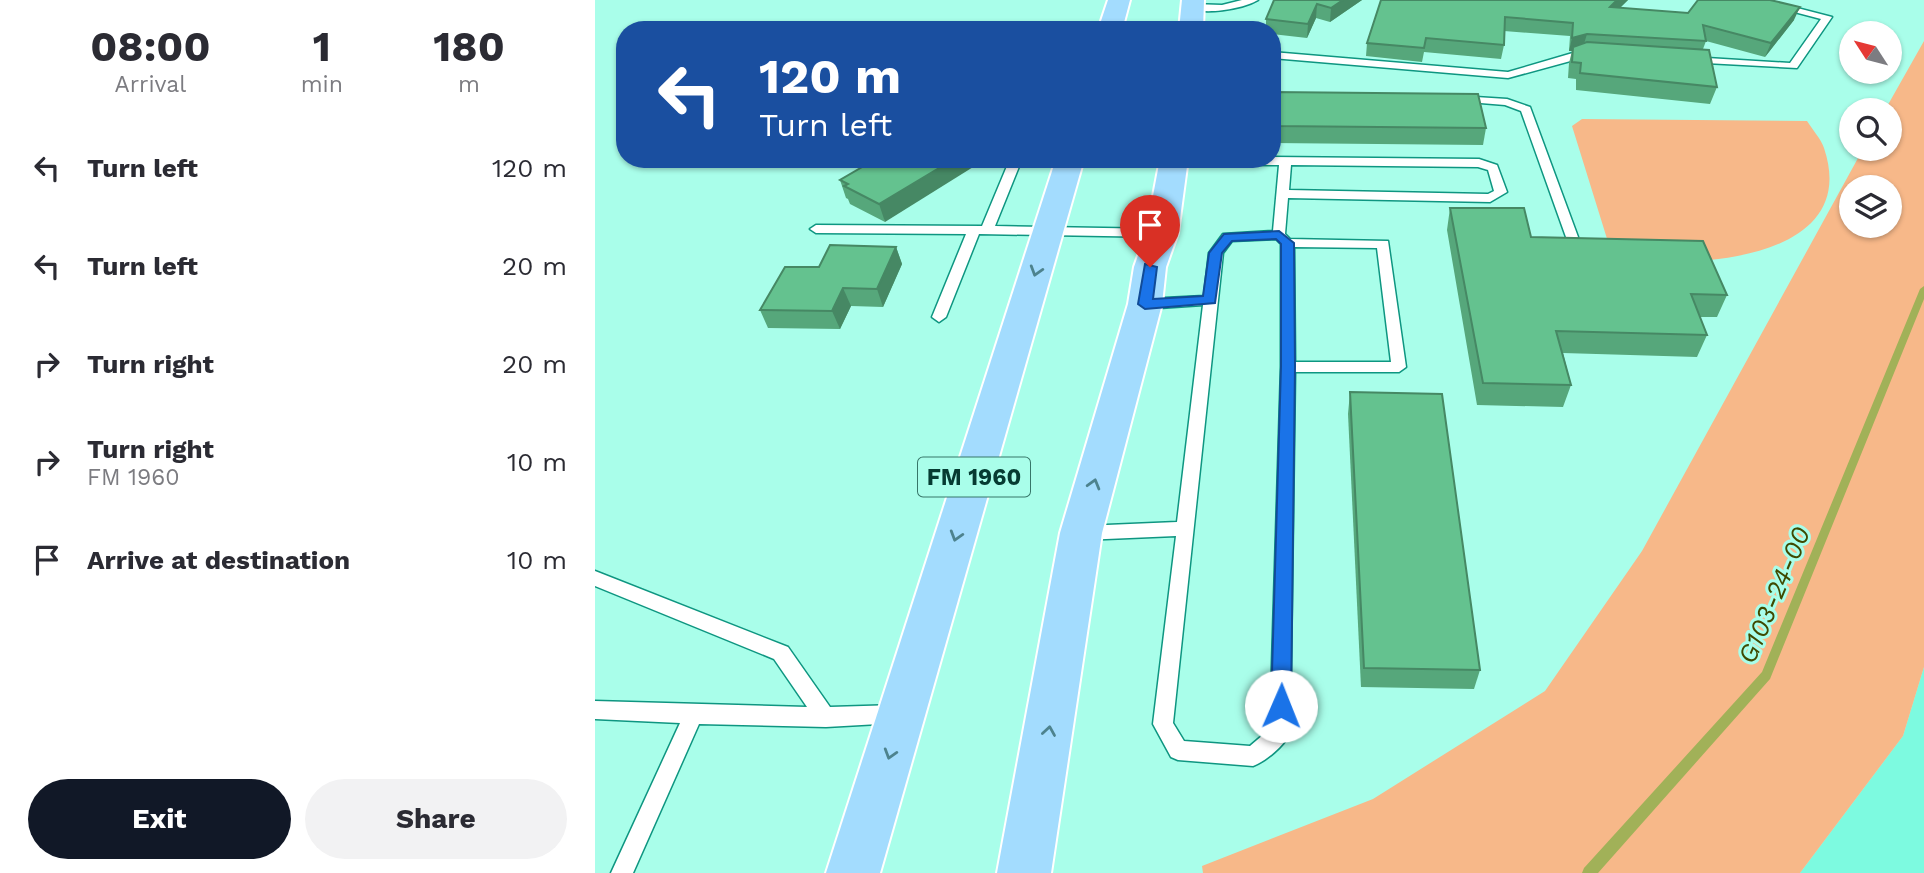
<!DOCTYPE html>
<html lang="en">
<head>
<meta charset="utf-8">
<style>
  body { margin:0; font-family:"Work Sans",sans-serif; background:#f2f2f3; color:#2b2b33; height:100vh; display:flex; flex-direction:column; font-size:26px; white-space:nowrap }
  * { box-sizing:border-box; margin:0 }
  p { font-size:23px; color:#7c7c81 }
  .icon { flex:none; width:38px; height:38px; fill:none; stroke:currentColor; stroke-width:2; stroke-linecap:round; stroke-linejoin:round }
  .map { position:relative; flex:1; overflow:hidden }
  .drawer { display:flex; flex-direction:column; background:#fff; width:595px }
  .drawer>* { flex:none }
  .hud { position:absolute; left:21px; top:21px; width:665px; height:147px; border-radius:28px; box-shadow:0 2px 5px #0004; background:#1a4fa0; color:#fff; overflow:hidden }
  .needle { width:46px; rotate:306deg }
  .buttons { position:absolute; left:1244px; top:21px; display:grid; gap:14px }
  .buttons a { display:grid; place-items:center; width:63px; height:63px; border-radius:50%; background:#fff; box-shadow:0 2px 5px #0004; font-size:35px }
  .pin { position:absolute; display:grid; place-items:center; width:60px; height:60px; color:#fff; margin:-72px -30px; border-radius:50% 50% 50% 0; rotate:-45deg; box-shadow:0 0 7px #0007 }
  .pin .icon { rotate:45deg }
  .me { position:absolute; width:77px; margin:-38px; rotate:1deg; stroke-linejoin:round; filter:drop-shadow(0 0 5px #0008) }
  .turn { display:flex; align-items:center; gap:24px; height:147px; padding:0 28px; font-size:32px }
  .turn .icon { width:91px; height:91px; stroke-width:2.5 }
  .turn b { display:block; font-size:49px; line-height:60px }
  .eta { display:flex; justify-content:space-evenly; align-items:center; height:119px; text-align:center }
  .eta b { font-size:42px; font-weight:700; line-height:49px }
  .action { display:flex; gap:14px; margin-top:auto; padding:14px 28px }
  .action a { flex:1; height:80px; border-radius:42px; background:#111827; color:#fff; font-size:28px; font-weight:700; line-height:80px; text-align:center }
  .action a+a { background:#f2f2f3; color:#2b2b33 }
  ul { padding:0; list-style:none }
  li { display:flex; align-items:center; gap:21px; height:98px; padding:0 28px }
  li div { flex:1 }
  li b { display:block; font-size:26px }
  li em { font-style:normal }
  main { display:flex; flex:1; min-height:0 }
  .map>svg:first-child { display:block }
</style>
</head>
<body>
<main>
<section class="drawer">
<div class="eta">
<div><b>08:00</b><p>Arrival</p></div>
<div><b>1</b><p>min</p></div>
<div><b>180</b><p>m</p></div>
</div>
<ul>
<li><svg class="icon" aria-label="left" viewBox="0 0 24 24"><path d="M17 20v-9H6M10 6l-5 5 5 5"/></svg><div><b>Turn left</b></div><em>120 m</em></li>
<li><svg class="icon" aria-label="left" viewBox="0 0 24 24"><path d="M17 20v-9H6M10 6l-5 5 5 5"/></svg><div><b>Turn left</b></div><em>20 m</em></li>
<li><svg class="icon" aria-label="right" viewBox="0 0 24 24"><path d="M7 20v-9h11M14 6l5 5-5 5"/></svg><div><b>Turn right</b></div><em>20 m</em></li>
<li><svg class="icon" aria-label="right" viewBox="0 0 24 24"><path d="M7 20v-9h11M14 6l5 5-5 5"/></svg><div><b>Turn right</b><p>FM 1960</p></div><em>10 m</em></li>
<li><svg class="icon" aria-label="arrive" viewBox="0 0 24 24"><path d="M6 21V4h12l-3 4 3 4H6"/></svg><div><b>Arrive at destination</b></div><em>10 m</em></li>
</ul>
<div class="action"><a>Exit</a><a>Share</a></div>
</section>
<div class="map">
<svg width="1329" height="873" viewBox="0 0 1329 873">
  <rect width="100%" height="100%" fill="#a9feea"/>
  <path fill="#7dfae0" d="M1329,667V873H1205L1308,736Z"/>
  <g fill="#f7b889" fill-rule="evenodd">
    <path d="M1329,41V667L1308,736L1205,873H608L607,866L778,799L950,691L1047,551L1268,149H1295V110H1290ZM1256,187H1295V226H1256Z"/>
    <path d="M987,119L1212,121C1217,129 1226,139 1229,148C1256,228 1178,254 1114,260C1083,263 1049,259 1018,258L977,126Z"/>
  </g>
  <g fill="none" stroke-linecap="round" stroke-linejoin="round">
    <path fill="#a1b158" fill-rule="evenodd" d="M1329,286V299L1175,679L1003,873H987L989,868L1167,672L1325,289Z"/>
    <defs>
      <g id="lane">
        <path d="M647,0H663C648,9 607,16 592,7L597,4L627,5Z"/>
        <path d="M1154,0H1171L1237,17L1202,68L1092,62V58L1096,57L1195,63L1226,19Z"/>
        <path d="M988,50L1001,54L913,78L677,58V52L913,72Z"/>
        <path d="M865,96L912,99L935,107L983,237L982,240H972L971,237L926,111L910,105L861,101V97Z"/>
        <path d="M677,157L884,159L902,165L912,192L895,202L693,198L690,234L695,239L793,241L811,367L804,372H700L695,733C689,746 671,761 658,766L583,760L576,757L558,724L581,536L488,540L482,538L479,533L482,528L488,526L582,522L608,305L550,309L543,304L550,299L609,296L614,253L628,234L678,231L684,165L579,164L573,160ZM696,165L883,167L893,170L899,191L893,194L694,190ZM681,239L686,244V367L675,729L655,746L589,741L578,723L628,253L637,241ZM699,247L782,248L796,362H700Z"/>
        <path d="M415,159H427L400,226L567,229L573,233L567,237L384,234L351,317L344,322L337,317L371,234L221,233L215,229L221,225L387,226Z"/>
        <path d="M0,571L193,647L235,707L302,705L309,707L312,714L309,721L302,723L231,727L104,724L38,873H16L85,723L0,719V701L212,707L179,659L0,586Z"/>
      </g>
      <g id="primary">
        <path d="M513,0H535L527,30H503Z"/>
        <path d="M587,0H609L608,30H584Z"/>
        <path d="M461,159H489L285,873H231Z"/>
        <path d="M565,159H593L583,233L571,267L567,304L507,533L456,873H402L465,533L533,304L539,267L551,233Z"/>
      </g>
    </defs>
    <use href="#lane" stroke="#0e9681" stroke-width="3"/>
    <use href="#primary" stroke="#fff" stroke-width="4"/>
    <use href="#lane" fill="#fff" fill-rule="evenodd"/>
    <use href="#primary" fill="#a3dcfe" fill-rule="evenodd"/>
  </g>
  <g fill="#56a77b">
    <path d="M679,0H767L735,22L721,18L712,38L677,34V30H671V19Z"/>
    <path d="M786,0H1033L1025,8L1199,20L1170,57L1111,41L1108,49L1122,87L1115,104L981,90V79L973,78L974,63L977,51H974L975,36L909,31V45L906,59L829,52L827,62L771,56L772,43Z"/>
    <path d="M677,92L891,128L888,145L677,143Z"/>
    <path d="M281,159L290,222L255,204L253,199L251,198L245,180Z"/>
    <path d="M855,208L936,237L1132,295L1122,317H1105L1112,335L1102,357L968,353L976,385L968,407L882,405L852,230Z"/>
    <path d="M301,247L307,264L288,307L256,306L245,329L173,328L165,310L224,267Z"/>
    <path d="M755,392L885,670L879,689L766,687L753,414Z"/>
  </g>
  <g fill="#468864">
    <path d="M748,0H767L735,22L736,8Z"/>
    <path d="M1022,0H1033L1011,21L1015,7Z"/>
    <path d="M722,4L721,18L712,38L713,24Z"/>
    <path d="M1205,7L1199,20L1170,57L1176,43Z"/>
    <path d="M992,34L988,47H978L977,51H974L977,38Z"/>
    <path d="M359,159H391L290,222L284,204Z"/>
    <path d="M301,247L307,264L288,307L282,289Z"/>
    <path d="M248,288L256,306L245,329L237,311Z"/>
  </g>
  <g fill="#64c28f" stroke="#468864" stroke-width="2">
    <path d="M679,0H748L736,8L722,4L713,24L671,19Z"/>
    <path d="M786,0H1022L1015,7L1093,13L1103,0H1175L1205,7L1176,43L1108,25L1111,41L992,34L977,38L978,23L910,17L909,45L831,38L829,48L772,43Z"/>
    <path d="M992,42L1114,50L1122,87L985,73L986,63L977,62L978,47Z"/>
    <path d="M677,92L883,94L891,128L677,126Z"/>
    <path d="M281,159H359L284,204L249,186L253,184L245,180Z"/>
    <path d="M855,208H929L936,237L1108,241L1132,295L1096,294L1112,335L961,331L976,385L888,383Z"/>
    <path d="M235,245L301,247L282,289L248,288L237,311L165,310L190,267H224Z"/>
    <path d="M755,392L847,394L885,670L769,668Z"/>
  </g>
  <defs><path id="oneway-chevron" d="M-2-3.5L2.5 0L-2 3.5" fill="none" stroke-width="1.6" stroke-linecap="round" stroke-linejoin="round" transform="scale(1.75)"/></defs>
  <g stroke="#4d838e">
    <use href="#oneway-chevron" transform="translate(441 271) rotate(107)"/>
    <use href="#oneway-chevron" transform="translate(499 484) rotate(-74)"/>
    <use href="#oneway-chevron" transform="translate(361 536) rotate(107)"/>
    <use href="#oneway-chevron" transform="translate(454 731) rotate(-81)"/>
    <use href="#oneway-chevron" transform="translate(295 754) rotate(107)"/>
  </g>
  <path fill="#1a73e8" stroke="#114b97" stroke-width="2" d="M684,231L699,243L700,366L696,706L693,713L686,716L679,713L676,706L686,366V244L681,239L637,241L627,253L620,303L550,309L543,304L550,264L562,267L558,299L608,296L614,253L629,234Z"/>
  <g text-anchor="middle" stroke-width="6" stroke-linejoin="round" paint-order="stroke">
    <rect fill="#a9feea" stroke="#377669" stroke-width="2" x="323" y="457.5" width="112" height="39" rx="5"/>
    <g font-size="23" font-weight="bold" fill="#063b32">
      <text x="379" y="485">FM 1960</text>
    </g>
    <g font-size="26" font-style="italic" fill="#3f4901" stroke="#a9feea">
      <text transform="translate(1179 595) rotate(-67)" y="9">G103-24-00</text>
    </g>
  </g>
</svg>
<div class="buttons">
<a><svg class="needle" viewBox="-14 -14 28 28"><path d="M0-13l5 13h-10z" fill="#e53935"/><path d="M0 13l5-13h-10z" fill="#7c7c81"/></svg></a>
<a><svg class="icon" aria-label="search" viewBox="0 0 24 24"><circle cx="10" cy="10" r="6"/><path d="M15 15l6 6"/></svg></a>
<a><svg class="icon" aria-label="layers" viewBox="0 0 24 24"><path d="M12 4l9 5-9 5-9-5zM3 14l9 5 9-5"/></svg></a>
</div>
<div class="pin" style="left:555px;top:267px;background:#d93025"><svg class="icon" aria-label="arrive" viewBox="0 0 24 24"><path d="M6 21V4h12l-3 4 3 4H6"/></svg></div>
<svg class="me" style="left:686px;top:706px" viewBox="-20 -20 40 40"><circle r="19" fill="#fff"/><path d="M0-13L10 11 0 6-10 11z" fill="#1a73e8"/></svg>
<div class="hud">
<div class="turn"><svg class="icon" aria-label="left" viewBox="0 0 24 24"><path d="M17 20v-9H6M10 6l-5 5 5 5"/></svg><div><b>120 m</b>Turn left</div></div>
</div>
</div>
</main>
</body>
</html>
